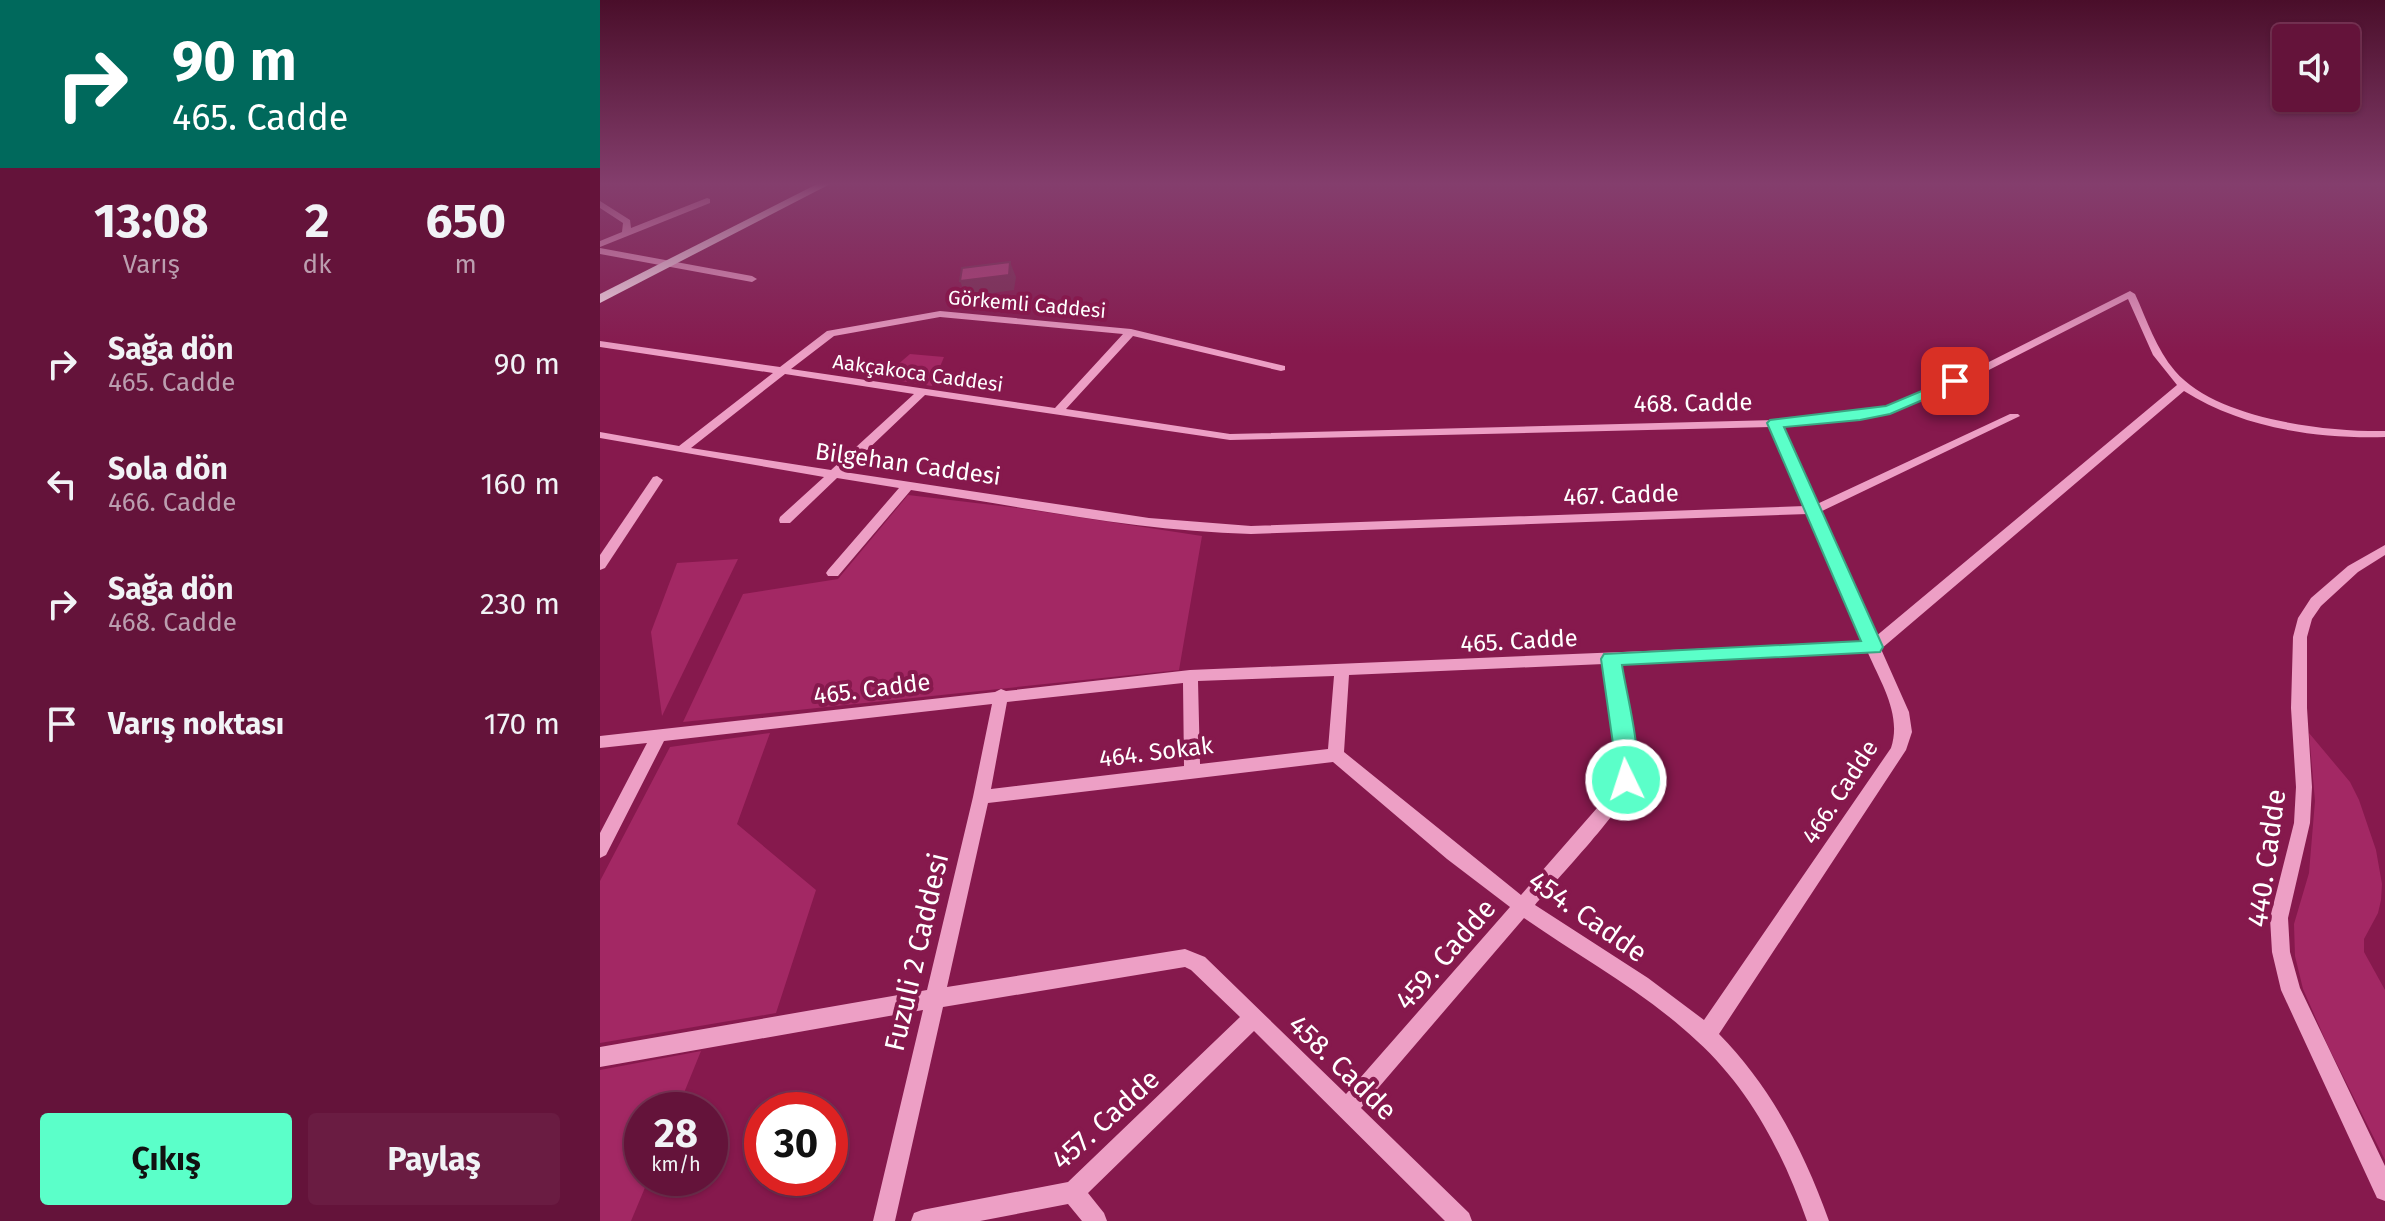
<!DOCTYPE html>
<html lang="tr">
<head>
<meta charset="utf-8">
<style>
  body { margin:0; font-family:"Fira Sans",sans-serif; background:#6a1c42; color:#f1f3f6; height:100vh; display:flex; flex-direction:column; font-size:30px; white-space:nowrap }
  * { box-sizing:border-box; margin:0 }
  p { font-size:26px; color:#bb9eaf }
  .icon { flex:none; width:44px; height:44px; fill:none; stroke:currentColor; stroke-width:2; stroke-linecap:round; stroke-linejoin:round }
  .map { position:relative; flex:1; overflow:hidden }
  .drawer { display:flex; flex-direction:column; background:#64133a; width:600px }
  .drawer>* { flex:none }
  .banner { background:#00695c; color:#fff; overflow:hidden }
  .fabs { position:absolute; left:1672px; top:24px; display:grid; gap:16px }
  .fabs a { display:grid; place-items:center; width:88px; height:88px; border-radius:8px; background:#64133a; box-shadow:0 2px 6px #0004,0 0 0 2px #783254; font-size:40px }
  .speed { position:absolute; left:24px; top:1092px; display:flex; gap:16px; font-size:40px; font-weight:700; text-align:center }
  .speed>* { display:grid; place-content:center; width:104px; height:104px; border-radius:50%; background:#64133a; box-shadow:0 2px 6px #0004,0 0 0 2px #783254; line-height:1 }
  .speed small { font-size:20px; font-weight:400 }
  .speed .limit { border:12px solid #d22; background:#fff; color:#111 }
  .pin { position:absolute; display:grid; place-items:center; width:68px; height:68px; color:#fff; margin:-34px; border-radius:16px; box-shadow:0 4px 12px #0006 }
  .me { position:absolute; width:88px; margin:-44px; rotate:356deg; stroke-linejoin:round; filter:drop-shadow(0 0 6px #0008) }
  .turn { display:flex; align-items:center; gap:28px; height:168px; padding:0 40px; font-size:36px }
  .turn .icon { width:104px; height:104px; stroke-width:2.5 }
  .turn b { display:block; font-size:56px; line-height:68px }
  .eta { display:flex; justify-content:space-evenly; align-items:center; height:136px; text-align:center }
  .eta b { font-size:48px; font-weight:700; line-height:56px }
  .action { display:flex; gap:16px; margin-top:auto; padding:16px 40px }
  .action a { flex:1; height:92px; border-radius:8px; background:#5bffc9; color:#111; font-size:32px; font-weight:700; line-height:92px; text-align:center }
  .action a+a { background:#6a1c42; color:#f1f3f6 }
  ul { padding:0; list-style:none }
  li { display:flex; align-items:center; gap:24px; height:120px; padding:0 40px }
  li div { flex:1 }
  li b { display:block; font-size:30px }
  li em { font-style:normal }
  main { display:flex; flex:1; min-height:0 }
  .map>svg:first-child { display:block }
</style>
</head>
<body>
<main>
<section class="drawer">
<div class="banner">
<div class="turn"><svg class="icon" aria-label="right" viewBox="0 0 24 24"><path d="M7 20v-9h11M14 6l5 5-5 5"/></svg><div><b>90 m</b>465. Cadde</div></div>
</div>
<div class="eta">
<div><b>13:08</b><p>Varış</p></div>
<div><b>2</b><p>dk</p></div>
<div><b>650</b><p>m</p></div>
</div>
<ul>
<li><svg class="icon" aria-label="right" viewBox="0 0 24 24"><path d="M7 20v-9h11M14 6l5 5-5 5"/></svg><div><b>Sağa dön</b><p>465. Cadde</p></div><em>90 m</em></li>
<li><svg class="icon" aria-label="left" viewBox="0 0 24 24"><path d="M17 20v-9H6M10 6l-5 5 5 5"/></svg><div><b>Sola dön</b><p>466. Cadde</p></div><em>160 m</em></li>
<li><svg class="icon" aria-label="right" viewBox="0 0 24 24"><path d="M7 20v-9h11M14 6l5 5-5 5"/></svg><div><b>Sağa dön</b><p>468. Cadde</p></div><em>230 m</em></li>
<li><svg class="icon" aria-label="arrive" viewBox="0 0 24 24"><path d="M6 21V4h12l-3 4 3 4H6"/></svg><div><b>Varış noktası</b></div><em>170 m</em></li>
</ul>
<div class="action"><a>Çıkış</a><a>Paylaş</a></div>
</section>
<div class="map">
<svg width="1785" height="1221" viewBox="0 0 1785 1221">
  <rect width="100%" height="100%" fill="#86194d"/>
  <g fill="#a32864">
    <path d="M310,354L344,357L332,386L282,378Z"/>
    <path d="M308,495L418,508L602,536L579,670L83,722L143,594L238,579Z"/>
    <path d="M138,559L62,716L51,632L77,563Z"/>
    <path d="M170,733L137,824L216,890L176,1013L0,1043V881L70,747Z"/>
    <path d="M1709,733L1750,782L1759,800L1776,850L1782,884L1781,900L1778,913L1764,939V952L1785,990V1160L1728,1046L1703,989L1695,956L1694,924L1709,873L1715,801Z"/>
    <path d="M101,1051L77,1110H42V1178H49L31,1221H0V1070Z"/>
  </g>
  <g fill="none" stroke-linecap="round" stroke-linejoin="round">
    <g fill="#ed9fc5" fill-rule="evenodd">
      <path d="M107,198L110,199V203L0,247V241L22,232L23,223L0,208V201L30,220L31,228Z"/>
      <path d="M0,248L152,276L157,279L152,282L0,254Z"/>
      <path d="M1530,291L1535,294C1547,320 1556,349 1575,371C1616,419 1725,432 1785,431V437C1717,439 1642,428 1584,391L1281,649L1309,712L1312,732L1306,750L1119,1034C1171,1087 1204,1151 1229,1221H1207C1184,1155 1150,1089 1097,1041C1045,992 981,958 924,918L761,1108L869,1213L872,1221H845L654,1031L488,1193L504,1213L507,1221H482L468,1204L380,1221H311L314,1213L322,1210L468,1182L640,1017L591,970L585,967L343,1007L295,1221H273L323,1010L0,1067V1047L327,990L373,797L392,704L64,741L6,855L0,858V833L47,743L0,748V736L395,692L401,689L406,691L590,670L1263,642L1208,514L651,534C537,531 424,507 311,490L238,576H228L226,573L228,570L299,488L237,478L190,523H180L179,520L180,517L224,477L0,438V432L79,446L173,373L0,347V341L180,367L227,331L340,311L531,329L685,366V370L681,371L533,336L466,409L630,434L1175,420L1260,413L1286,406L1373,370ZM1528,299L1553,355L1577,385L1275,637L1220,512L1420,416L1418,414H1410L1217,504L1182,426L1260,419L1294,411L1381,374ZM340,317L523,334L455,408L191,369L234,336ZM185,374L314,394L231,470L91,448ZM325,395L630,440L1171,427L1205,506L651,526L549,518L244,472ZM1268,653C1281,683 1302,715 1291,748L1104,1020L1048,978L935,905C955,881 1029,804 1034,779C1039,756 1023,690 1019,663ZM1004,664L1018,757V780L1011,792L921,895L744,752L749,675ZM734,676L728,749L600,764L598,681ZM583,683L584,766L391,789L407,702ZM733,762L847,859L910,907L746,1094L605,957L585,949L347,987L388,803Z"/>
      <path d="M57,476L63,480L5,568L0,570V555L53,477Z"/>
      <path d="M1785,545V555L1758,572L1721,606L1712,619L1707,637V708L1712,787L1710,823L1688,918L1690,952L1700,988L1785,1166V1201L1777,1198L1681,990L1672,952L1670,918L1694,823L1696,787L1691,708L1693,637L1698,618L1711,598L1748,566Z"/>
    </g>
    <path fill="#ffe5f0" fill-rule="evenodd" d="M219,183H232L0,303V294Z"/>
  </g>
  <path fill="#7a2e53" d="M410,262L416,277L414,290L366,297L360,281Z"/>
  <path fill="#af4177" stroke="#7a2e53" stroke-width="2" d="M410,262L409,275L360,281L362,268Z"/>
  <linearGradient id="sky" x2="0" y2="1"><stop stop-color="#4a0e2a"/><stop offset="0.52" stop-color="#843e6d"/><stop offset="1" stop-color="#843e6d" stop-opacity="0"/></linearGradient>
  <rect width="1785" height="354" fill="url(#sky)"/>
  <path fill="#5bffc9" stroke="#3ba683" stroke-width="2" d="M1355,377L1360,378V384L1290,414L1260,420L1184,427L1283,647L1280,652L1022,665C1026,693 1045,762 1034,786L1026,788L1019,786L1001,659L1004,654L1261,641L1167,423L1170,420L1286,406Z"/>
  <g text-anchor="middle" stroke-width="8" stroke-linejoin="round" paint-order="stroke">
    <g font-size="20" fill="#fff" stroke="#86194d">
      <text transform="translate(427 304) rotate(5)" y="7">Görkemli Caddesi</text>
      <text transform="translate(318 373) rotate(8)" y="7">Aakçakoca Caddesi</text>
    </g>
    <g font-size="24" fill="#fff" stroke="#86194d">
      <text transform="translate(1093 403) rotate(-1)" y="8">468. Cadde</text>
      <text transform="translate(308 464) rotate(8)" y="8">Bilgehan Caddesi</text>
      <text transform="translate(1021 495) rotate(-2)" y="8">467. Cadde</text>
      <text transform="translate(919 641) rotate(-3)" y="8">465. Cadde</text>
      <text transform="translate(272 689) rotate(-7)" y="8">465. Cadde</text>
      <text transform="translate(556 752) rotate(-7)" y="8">464. Sokak</text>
      <text transform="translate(1240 792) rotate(-57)" y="8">466. Cadde</text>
    </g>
    <g font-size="28" fill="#fff" stroke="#86194d">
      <text transform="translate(1666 858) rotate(-82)" y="10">440. Cadde</text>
      <text transform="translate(988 916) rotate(35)" y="10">454. Cadde</text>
      <text transform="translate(316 952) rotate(-77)" y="10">Fuzuli 2 Caddesi</text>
      <text transform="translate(845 954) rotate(-49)" y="10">459. Cadde</text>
      <text transform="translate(743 1067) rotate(44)" y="10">458. Cadde</text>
      <text transform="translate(505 1119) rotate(-42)" y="10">457. Cadde</text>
    </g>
  </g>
</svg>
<div class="fabs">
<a><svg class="icon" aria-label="sound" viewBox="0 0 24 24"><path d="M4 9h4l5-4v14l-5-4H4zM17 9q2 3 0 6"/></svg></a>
</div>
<div class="speed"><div>28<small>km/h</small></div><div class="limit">30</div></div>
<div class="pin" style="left:1355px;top:381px;background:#d93025"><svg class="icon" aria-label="arrive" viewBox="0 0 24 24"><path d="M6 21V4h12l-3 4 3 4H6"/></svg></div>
<svg class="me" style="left:1026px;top:780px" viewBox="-20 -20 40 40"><circle r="17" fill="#5bffc9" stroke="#fff" stroke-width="3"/><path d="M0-11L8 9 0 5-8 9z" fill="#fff"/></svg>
</div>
</main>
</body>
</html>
